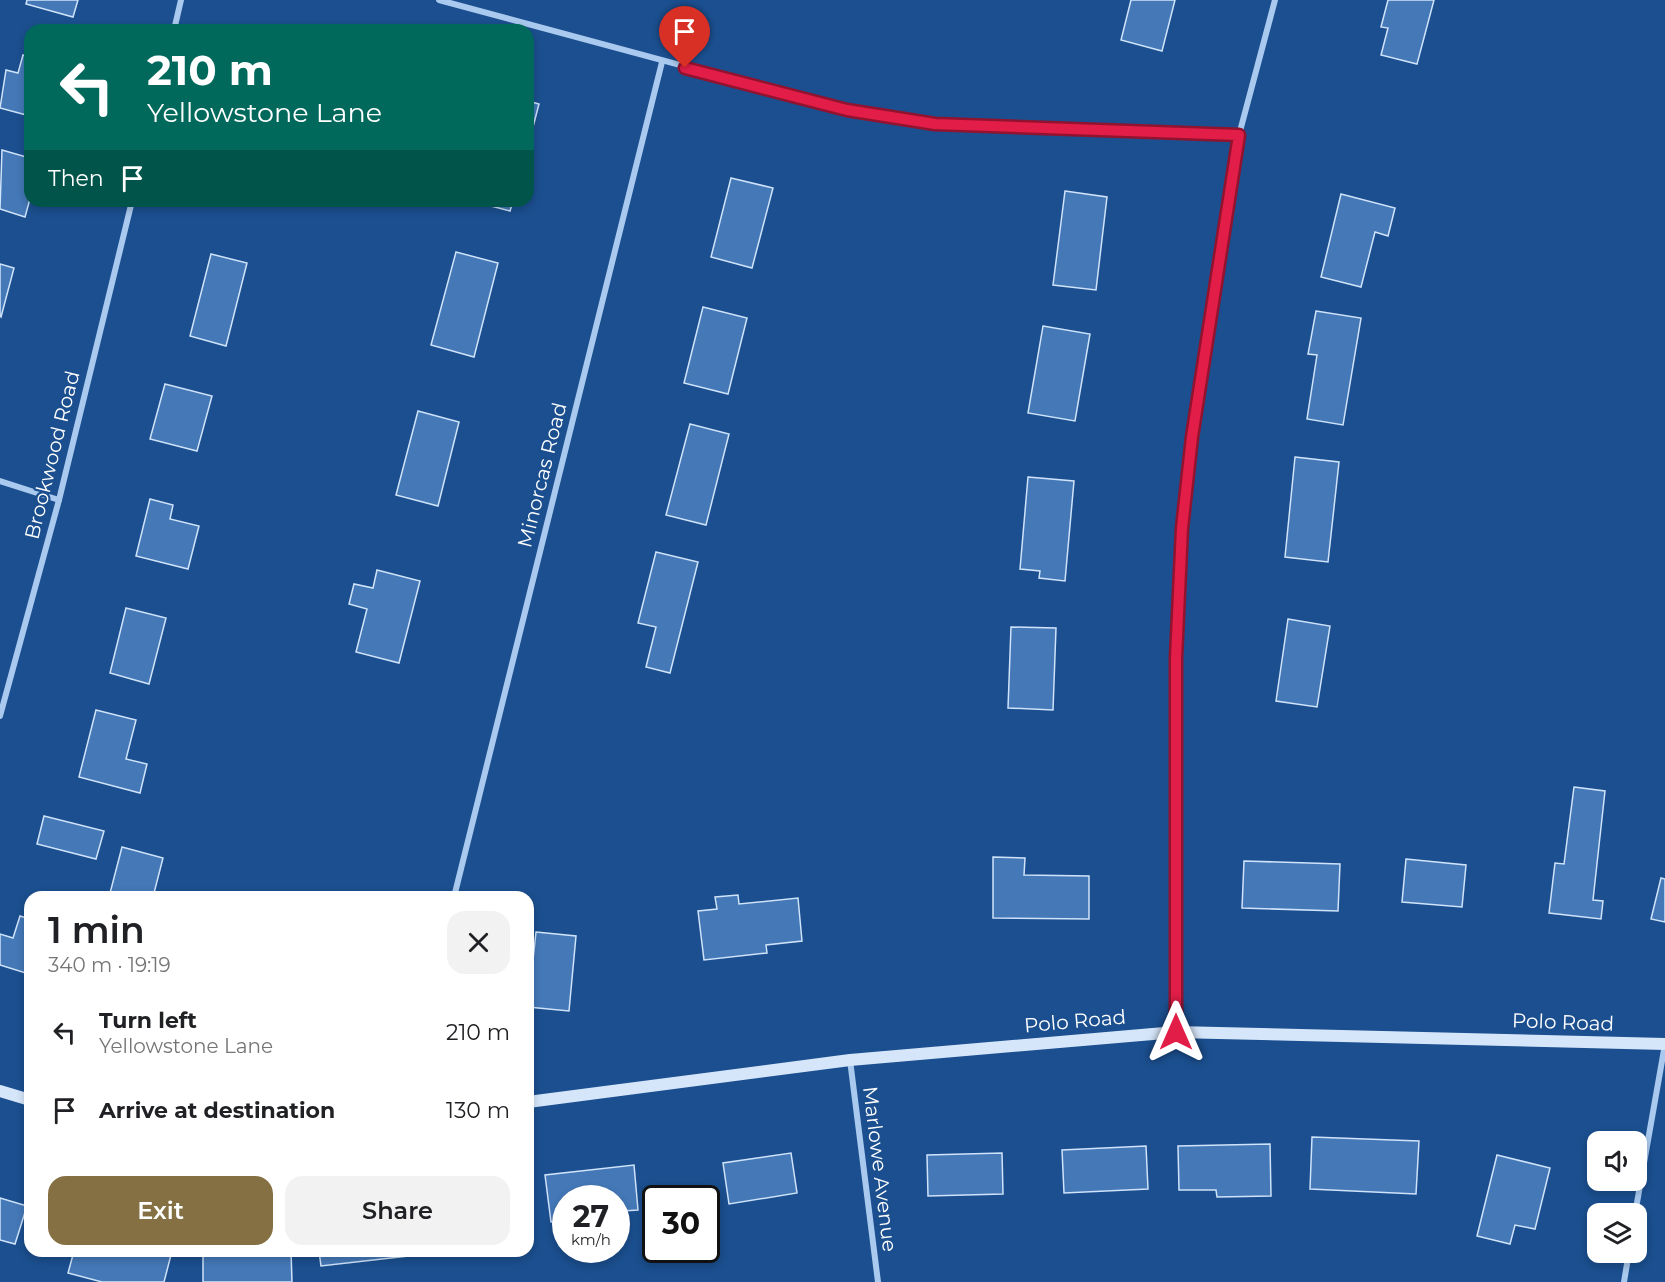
<!DOCTYPE html>
<html lang="en">
<head>
<meta charset="utf-8">
<style>
  body { margin:0; font-family:Montserrat,sans-serif; background:#f2f2f2; color:#202124; height:100vh; display:flex; flex-direction:column; font-size:22px; white-space:nowrap }
  * { box-sizing:border-box; margin:0 }
  p { font-size:20px; color:#757577 }
  .icon { flex:none; width:33px; height:33px; fill:none; stroke:currentColor; stroke-width:2; stroke-linecap:round; stroke-linejoin:round }
  .map { position:relative; flex:1; overflow:hidden }
  .side { position:absolute; left:24px; top:891px; width:510px; height:366px; display:flex; flex-direction:column; background:#fff; border-radius:18px; box-shadow:0 3px 9px #0003 }
  .side>* { flex:none }
  .top-card { position:absolute; left:24px; top:24px; width:510px; height:183px; border-radius:18px; box-shadow:0 3px 9px #0003; background:#00695c; color:#fff; overflow:hidden }
  .controls { position:absolute; left:1587px; top:1131px; display:grid; gap:12px }
  .controls a { display:grid; place-items:center; width:60px; height:60px; border-radius:12px; background:#fff; box-shadow:0 3px 9px #0003; font-size:30px }
  .speed { position:absolute; left:552px; top:1185px; display:flex; gap:12px; font-size:30px; font-weight:700; text-align:center }
  .speed>* { display:grid; place-content:center; width:78px; height:78px; border-radius:50%; background:#fff; box-shadow:0 3px 9px #0003; line-height:1 }
  .speed small { font-size:15px; font-weight:400 }
  .speed .limit { border:3px solid #111; border-radius:9px; background:#fff; color:#111 }
  .pin { position:absolute; display:grid; place-items:center; width:51px; height:51px; color:#fff; margin:-62px -26px; border-radius:50% 50% 50% 0; rotate:-45deg; box-shadow:0 0 6px #0007 }
  .pin .icon { rotate:45deg }
  .me { position:absolute; width:66px; margin:-33px; rotate:0deg; stroke-linejoin:round; filter:drop-shadow(0 0 4px #0008) }
  .turn { display:flex; align-items:center; gap:21px; height:126px; padding:0 24px; font-size:27px }
  .turn .icon { width:78px; height:78px; stroke-width:2.5 }
  .turn b { display:block; font-size:42px; line-height:51px }
  .then { display:flex; align-items:center; height:57px; padding:0 24px; background:#0003; gap:12px; font-size:22px }
  .round { display:grid; place-items:center; flex:none; width:63px; height:63px; border-radius:18px; background:#f2f2f2 }
  .head { display:flex; align-items:center; justify-content:space-between; height:102px; padding:0 24px }
  h1 { font-size:36px; font-weight:600; line-height:45px }
  .action { display:flex; gap:12px; margin-top:auto; padding:12px 24px }
  .action a { flex:1; height:69px; border-radius:18px; background:#847042; color:#fff; font-size:24px; font-weight:600; line-height:69px; text-align:center }
  .action a+a { background:#f2f2f2; color:#202124 }
  ul { padding:0; list-style:none }
  li { display:flex; align-items:center; gap:18px; height:78px; padding:0 24px }
  li div { flex:1 }
  li b { display:block; font-size:22px }
  li em { font-style:normal }
  .map>svg:first-child { display:block }
</style>
</head>
<body>
<div class="map">
<svg width="1665" height="1282" viewBox="0 0 1665 1282">
  <rect width="100%" height="100%" fill="#1b4f8f"/>
  <g fill="#4478b7" stroke="#cfe3fa" stroke-width="1.5">
    <path d="M27,0H78L73,17L26,4Z"/>
    <path d="M1131,0H1175L1162,51L1121,40Z"/>
    <path d="M1388,0H1434L1417,64L1381,55L1388,28L1381,27Z"/>
    <path d="M23,55L30,57V116L0,108L6,70L18,73Z"/>
    <path d="M528,101L539,104L528,146Z"/>
    <path d="M2,150L30,158V199L25,217L0,209Z"/>
    <path d="M731,178L773,188L752,268L711,257Z"/>
    <path d="M1065,191L1107,197L1096,290L1053,285Z"/>
    <path d="M1341,194L1395,208L1388,236L1375,232L1361,287L1321,277Z"/>
    <path d="M472,201H513L510,211Z"/>
    <path d="M456,252L498,263L474,357L431,345Z"/>
    <path d="M211,254L247,263L226,346L190,336Z"/>
    <path d="M0,264L14,268L1,317L0,316Z"/>
    <path d="M703,307L747,318L728,394L684,383Z"/>
    <path d="M1316,311L1361,318L1343,425L1307,419L1317,355L1308,354Z"/>
    <path d="M1043,326L1090,334L1075,421L1028,413Z"/>
    <path d="M165,384L212,396L197,451L150,439Z"/>
    <path d="M418,411L459,422L438,506L396,495Z"/>
    <path d="M690,424L729,434L706,525L666,515Z"/>
    <path d="M1295,457L1339,462L1328,562L1285,557Z"/>
    <path d="M1028,477L1074,481L1065,581L1039,578L1040,571L1020,569Z"/>
    <path d="M150,499L173,505L170,519L199,526L188,569L136,556Z"/>
    <path d="M656,552L698,562L670,673L646,667L656,627L638,623Z"/>
    <path d="M377,570L420,581L399,663L356,652L367,609L349,604L354,584L373,588Z"/>
    <path d="M126,608L166,618L149,684L110,673Z"/>
    <path d="M1288,619L1330,626L1317,707L1276,701Z"/>
    <path d="M1011,627L1056,628L1053,710L1008,708Z"/>
    <path d="M96,710L136,720L126,759L147,764L140,793L79,777Z"/>
    <path d="M1574,787L1605,791L1593,900L1603,901L1601,919L1549,913L1555,863L1564,864Z"/>
    <path d="M44,816L104,831L96,859L37,844Z"/>
    <path d="M122,847L163,858L153,897H109Z"/>
    <path d="M993,857L1025,858L1024,875L1089,876V919L993,918Z"/>
    <path d="M1406,859L1466,865L1462,907L1402,902Z"/>
    <path d="M1244,861L1340,864L1338,911L1242,908Z"/>
    <path d="M1661,878L1665,879V922L1651,919Z"/>
    <path d="M738,895L739,904L798,898L802,941L766,945L767,953L704,960L698,911L717,909L715,897Z"/>
    <path d="M20,916L30,919V988L25,986L29,974L0,965V934L13,938Z"/>
    <path d="M536,932L576,936L569,1011L528,1007Z"/>
    <path d="M1312,1137L1419,1141L1416,1194L1310,1189Z"/>
    <path d="M1270,1144L1271,1196L1217,1197L1216,1190H1179L1178,1146Z"/>
    <path d="M1146,1146L1148,1189L1064,1193L1062,1150Z"/>
    <path d="M791,1153L797,1193L729,1204L723,1163Z"/>
    <path d="M1002,1153L1003,1194L928,1196L927,1155Z"/>
    <path d="M1497,1155L1550,1168L1535,1229L1515,1225L1510,1244L1477,1236Z"/>
    <path d="M634,1165L638,1210L622,1211L623,1223H616V1198H566V1220L551,1222L545,1175Z"/>
    <path d="M0,1198L27,1206L15,1244L0,1240Z"/>
    <path d="M74,1251H172L164,1282H102L68,1273Z"/>
    <path d="M203,1251H291L292,1282H203Z"/>
    <path d="M319,1251H407L408,1256L321,1266Z"/>
  </g>
  <g fill="none" stroke-linecap="round" stroke-linejoin="round">
    <g stroke="#a9c9ee" stroke-width="6">
      <path d="M439,0L847,110L935,124L1239,135"/>
      <path d="M174,30L181,0"/>
      <path d="M0,481L59,500"/>
      <path d="M0,716L59,500L132,201"/>
      <path d="M454,897L662,62"/>
      <path d="M1176,1032L1177,658L1182,528L1192,437L1239,135L1275,0"/>
      <path d="M850,1060L878,1282"/>
      <path d="M1635,1214L1665,1044"/>
      <path d="M1624,1282L1629,1252"/>
    </g>
    <g stroke="#d6e6fa" stroke-width="12">
      <path d="M0,1091L30,1100"/>
      <path d="M528,1102L850,1060L1176,1032L1665,1044"/>
    </g>
  </g>
  <g fill="none" stroke-linecap="round" stroke-linejoin="round">
    <defs>
      <path id="route" d="M685,68L847,110L935,124L1239,135L1192,437L1182,528L1176,658V1032"/>
    </defs>
    <use href="#route" stroke="#92132f" stroke-width="15"/>
    <use href="#route" stroke="#e11d48" stroke-width="10"/>
  </g>
  <g text-anchor="middle" stroke-width="4.5" stroke-linejoin="round" paint-order="stroke">
    <g font-size="20" fill="#fff" stroke="#1b4f8f">
      <text transform="translate(52 455) rotate(-76)" y="7">Brookwood Road</text>
      <text transform="translate(542 475) rotate(-76)" y="7">Minorcas Road</text>
      <text transform="translate(1075 1021) rotate(-5)" y="7">Polo Road</text>
      <text transform="translate(1563 1022) rotate(2)" y="7">Polo Road</text>
      <text transform="translate(880 1169) rotate(83)" y="7">Marlowe Avenue</text>
    </g>
  </g>
</svg>
<div class="controls">
<a><svg class="icon" aria-label="sound" viewBox="0 0 24 24"><path d="M4 9h4l5-4v14l-5-4H4zM17 9q2 3 0 6"/></svg></a>
<a><svg class="icon" aria-label="layers" viewBox="0 0 24 24"><path d="M12 4l9 5-9 5-9-5zM3 14l9 5 9-5"/></svg></a>
</div>
<div class="speed"><div>27<small>km/h</small></div><div class="limit">30</div></div>
<div class="pin" style="left:685px;top:68px;background:#d93025"><svg class="icon" aria-label="arrive" viewBox="0 0 24 24"><path d="M6 21V4h12l-3 4 3 4H6"/></svg></div>
<svg class="me" style="left:1176px;top:1032px" viewBox="-20 -20 40 40"><path d="M0-17L14 15 0 8-14 15z" fill="#e11d48" stroke="#fff" stroke-width="4"/></svg>
<div class="top-card">
<div class="turn"><svg class="icon" aria-label="left" viewBox="0 0 24 24"><path d="M17 20v-9H6M10 6l-5 5 5 5"/></svg><div><b>210 m</b>Yellowstone Lane</div></div>
<div class="then">Then<svg class="icon" aria-label="arrive" viewBox="0 0 24 24"><path d="M6 21V4h12l-3 4 3 4H6"/></svg></div>
</div>
<section class="side">
<div class="head"><div><h1>1 min</h1><p>340 m · 19:19</p></div><a class="round"><svg class="icon" aria-label="close" viewBox="0 0 24 24"><path d="M6 6l12 12M18 6L6 18"/></svg></a></div>
<ul>
<li><svg class="icon" aria-label="left" viewBox="0 0 24 24"><path d="M17 20v-9H6M10 6l-5 5 5 5"/></svg><div><b>Turn left</b><p>Yellowstone Lane</p></div><em>210 m</em></li>
<li><svg class="icon" aria-label="arrive" viewBox="0 0 24 24"><path d="M6 21V4h12l-3 4 3 4H6"/></svg><div><b>Arrive at destination</b></div><em>130 m</em></li>
</ul>
<div class="action"><a>Exit</a><a>Share</a></div>
</section>
</div>
</body>
</html>
